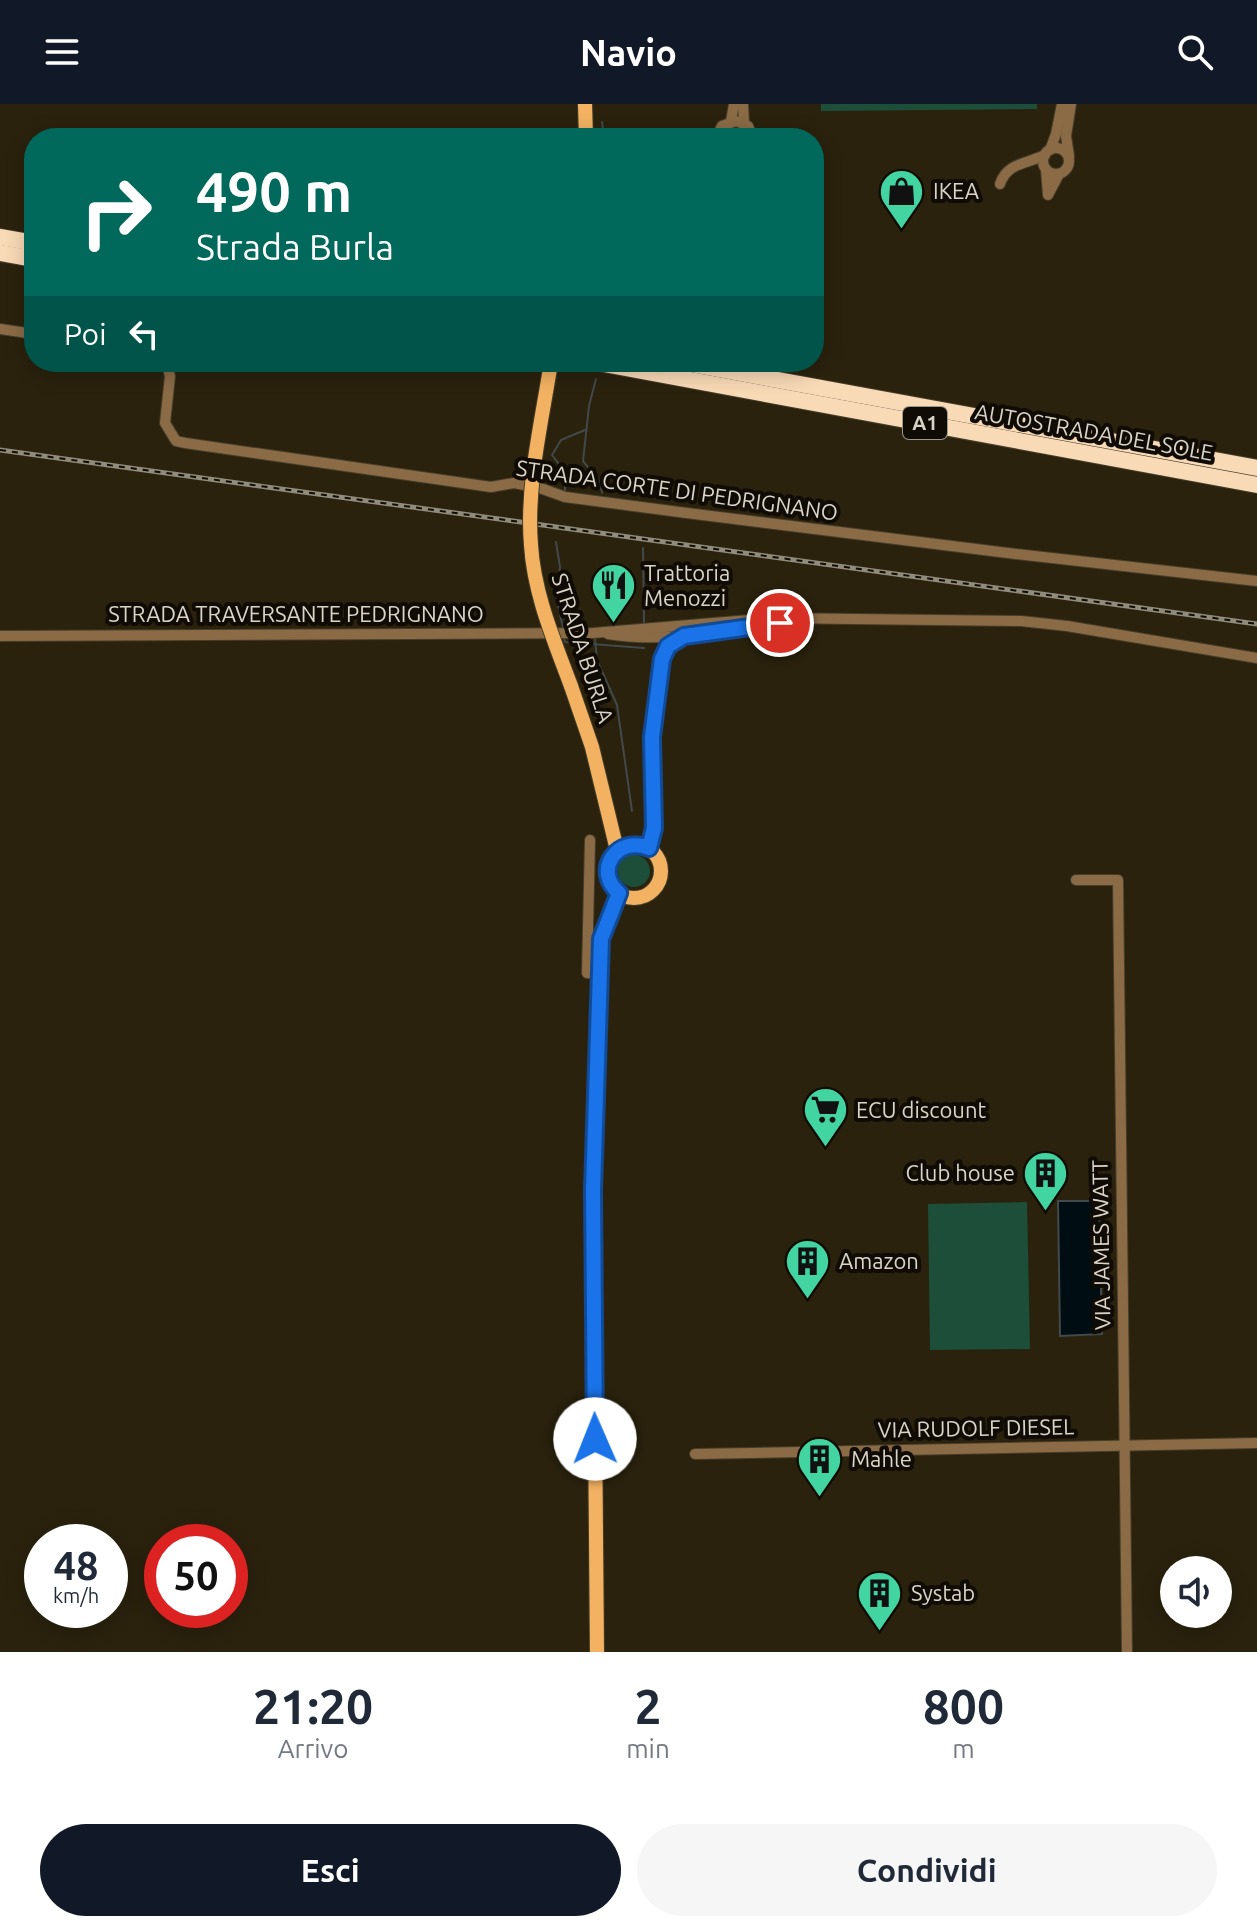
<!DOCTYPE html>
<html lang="it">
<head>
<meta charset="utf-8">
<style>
  body { margin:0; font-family:Ubuntu,sans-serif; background:#f6f6f7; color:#1f2937; height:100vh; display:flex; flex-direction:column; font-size:30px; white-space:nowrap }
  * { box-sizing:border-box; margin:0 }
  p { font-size:26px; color:#747a83 }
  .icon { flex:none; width:44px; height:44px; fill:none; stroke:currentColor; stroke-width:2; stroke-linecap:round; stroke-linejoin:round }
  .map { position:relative; height:1548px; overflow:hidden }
  .drawer { display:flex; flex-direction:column; background:#fff; flex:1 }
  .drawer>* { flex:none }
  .banner { position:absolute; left:24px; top:24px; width:800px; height:244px; border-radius:32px; box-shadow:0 4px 20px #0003; background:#00695c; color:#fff; overflow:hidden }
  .tools { position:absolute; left:1160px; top:1452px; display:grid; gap:16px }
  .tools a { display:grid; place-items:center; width:72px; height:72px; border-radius:50%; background:#fff; box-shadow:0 4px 20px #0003; font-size:40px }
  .speed { position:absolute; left:24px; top:1420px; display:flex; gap:16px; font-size:40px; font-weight:700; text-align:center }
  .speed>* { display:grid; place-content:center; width:104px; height:104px; border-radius:50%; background:#fff; box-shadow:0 4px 20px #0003; line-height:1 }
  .speed small { font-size:20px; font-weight:400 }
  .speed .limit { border:12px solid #d22; background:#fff; color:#111 }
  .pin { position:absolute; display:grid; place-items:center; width:68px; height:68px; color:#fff; margin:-34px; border:4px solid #fff; border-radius:50%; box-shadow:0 2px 8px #0007 }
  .me { position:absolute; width:88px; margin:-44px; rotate:359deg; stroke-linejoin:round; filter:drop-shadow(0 0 6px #0008) }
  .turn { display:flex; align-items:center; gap:28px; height:168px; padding:0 40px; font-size:36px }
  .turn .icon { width:104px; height:104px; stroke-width:2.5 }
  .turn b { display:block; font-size:56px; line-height:68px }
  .then { display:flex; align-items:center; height:76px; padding:0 40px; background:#0003; gap:16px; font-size:30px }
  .eta { display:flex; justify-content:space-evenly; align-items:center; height:136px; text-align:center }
  .eta b { font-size:48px; font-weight:700; line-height:56px }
  .cta { display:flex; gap:16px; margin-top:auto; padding:16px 40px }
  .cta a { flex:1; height:92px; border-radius:48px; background:#111827; color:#fff; font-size:32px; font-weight:700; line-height:92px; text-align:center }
  .cta a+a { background:#f6f6f7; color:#1f2937 }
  header { display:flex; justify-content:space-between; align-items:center; height:104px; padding:0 40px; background:#111827; color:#fff; font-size:36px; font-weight:700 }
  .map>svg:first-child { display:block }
</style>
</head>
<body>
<header><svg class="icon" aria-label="menu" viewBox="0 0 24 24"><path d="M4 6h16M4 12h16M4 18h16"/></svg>Navio<svg class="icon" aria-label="search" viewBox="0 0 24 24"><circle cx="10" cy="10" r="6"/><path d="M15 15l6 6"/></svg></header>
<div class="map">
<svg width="1257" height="1548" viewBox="0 0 1257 1548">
  <rect width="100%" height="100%" fill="#2a220d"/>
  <g fill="#1c4e3a">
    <path d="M821,0H1037V5L821,7Z"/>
    <circle cx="634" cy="767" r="16"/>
    <path d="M1027,1098L1030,1245L930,1246L928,1100Z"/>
  </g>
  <path fill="#000e14" stroke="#41494a" stroke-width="2" d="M1058,1097H1099L1102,1230L1060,1232Z"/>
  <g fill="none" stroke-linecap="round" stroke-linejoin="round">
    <g stroke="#41494a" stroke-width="2">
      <path d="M602,18L604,34"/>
      <path d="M596,275L589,302L583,357L600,378L602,389"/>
      <path d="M565,387V368L552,351L561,336L585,326"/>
      <path d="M556,438L560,463L556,492L563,524"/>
      <path d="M643,444L644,519"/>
      <path d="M564,534L565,538L644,544"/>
      <path d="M595,535L597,556L617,601L632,707"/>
    </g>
    <defs>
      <g id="minor">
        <path d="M743,0L744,19"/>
        <path d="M731,17L734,0"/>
        <path d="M716,34L722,22L736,17L748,22L753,34"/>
        <circle cx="1056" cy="57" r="13"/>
        <path d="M1050,46L1056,30L1062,0"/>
        <path d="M1069,52L1066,32L1071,0"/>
        <path d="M1046,66L1048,91L1059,70"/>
        <path d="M1000,80C1007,59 1026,60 1045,51"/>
        <path d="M0,225L34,230"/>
        <path d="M166,258L170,272L165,319L176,337L185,339L491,383L514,379L540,384L565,393L679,408L1016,450L1257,477"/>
        <path d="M608,530C658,538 710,530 759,522"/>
        <path d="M0,532L593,529L773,514L1021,517L1067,522L1257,554"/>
        <path d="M590,736L587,869L600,870"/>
        <path d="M649,744L654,724L652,633L662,555L668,542L684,532"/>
        <path d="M1076,776H1118L1127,1548"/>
        <path d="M695,1350L1257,1339"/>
      </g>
      <g id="major">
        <path d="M585,0L586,34"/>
        <path d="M571,582L592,643L617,746"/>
        <circle cx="634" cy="767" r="27"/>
        <path d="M597,1548L593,1086L601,835L619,789"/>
      </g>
      <g id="highway">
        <path d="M0,133L34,139"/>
        <path d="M0,149L34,155"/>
        <path d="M593,258L1257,381"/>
        <path d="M680,258L1257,364"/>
      </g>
    </defs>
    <use href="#minor" stroke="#463e2b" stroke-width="12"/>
    <use href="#major" stroke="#463e2b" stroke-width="16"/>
    <use href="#highway" stroke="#463e2b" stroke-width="18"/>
    <use href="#minor" stroke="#8a6b46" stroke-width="10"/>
    <use href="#major" stroke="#f3b262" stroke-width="14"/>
    <use href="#highway" stroke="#f9dab7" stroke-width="16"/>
    <defs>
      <path id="rail" d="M0,346L1257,520"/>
    </defs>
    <use href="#rail" stroke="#918b7b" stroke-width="5"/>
    <use href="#rail" stroke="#100c05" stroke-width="2" stroke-dasharray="6" stroke-linecap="butt"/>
    <defs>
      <path id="major-bridge" d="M551,258C542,317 526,381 531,441C534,490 554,536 571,582"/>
    </defs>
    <use href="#major-bridge" stroke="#463e2b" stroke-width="16" stroke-linecap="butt"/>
    <use href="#major-bridge" stroke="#f3b262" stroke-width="14"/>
  </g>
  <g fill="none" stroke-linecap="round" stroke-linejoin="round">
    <defs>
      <path id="route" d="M595,1335L593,1086L601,835L619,789C592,766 618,731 649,744L654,724L652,633L662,555L668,542L684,532L780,519"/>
    </defs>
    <use href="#route" stroke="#114b97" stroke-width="20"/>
    <use href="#route" stroke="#1a73e8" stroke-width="14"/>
  </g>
  <defs>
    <symbol id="shop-pin" viewBox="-11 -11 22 30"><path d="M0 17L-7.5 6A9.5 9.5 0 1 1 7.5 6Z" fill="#42d4a1" stroke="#100c05"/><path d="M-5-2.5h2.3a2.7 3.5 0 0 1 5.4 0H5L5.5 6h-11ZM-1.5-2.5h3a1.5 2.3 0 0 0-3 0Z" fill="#111"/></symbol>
    <symbol id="restaurant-pin" viewBox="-11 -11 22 30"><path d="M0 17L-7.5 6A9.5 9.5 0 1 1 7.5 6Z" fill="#42d4a1" stroke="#100c05"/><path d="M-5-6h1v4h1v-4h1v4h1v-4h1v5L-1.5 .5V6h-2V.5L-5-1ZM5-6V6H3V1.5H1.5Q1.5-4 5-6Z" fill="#111"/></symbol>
    <symbol id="supermarket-pin" viewBox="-11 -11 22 30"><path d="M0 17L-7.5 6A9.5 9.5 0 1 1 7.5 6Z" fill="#42d4a1" stroke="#100c05"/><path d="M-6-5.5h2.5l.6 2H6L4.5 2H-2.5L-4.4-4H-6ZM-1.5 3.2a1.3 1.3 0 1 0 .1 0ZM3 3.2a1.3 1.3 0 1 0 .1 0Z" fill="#111"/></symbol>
    <symbol id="building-pin" viewBox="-11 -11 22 30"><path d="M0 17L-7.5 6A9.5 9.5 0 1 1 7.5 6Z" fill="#42d4a1" stroke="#100c05"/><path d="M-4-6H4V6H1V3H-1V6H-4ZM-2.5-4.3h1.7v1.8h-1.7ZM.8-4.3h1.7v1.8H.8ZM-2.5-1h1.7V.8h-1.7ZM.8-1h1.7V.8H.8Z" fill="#111"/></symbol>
  </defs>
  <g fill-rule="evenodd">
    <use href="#shop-pin" x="876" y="62" width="51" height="69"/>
    <use href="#restaurant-pin" x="588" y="456" width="51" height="69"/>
    <use href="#supermarket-pin" x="800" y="980" width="51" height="69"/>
    <use href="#building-pin" x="1020" y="1044" width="51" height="69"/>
    <use href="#building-pin" x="782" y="1132" width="51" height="69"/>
    <use href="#building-pin" x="794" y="1330" width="51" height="69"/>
    <use href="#building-pin" x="854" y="1464" width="51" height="69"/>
  </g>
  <g text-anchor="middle" stroke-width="8" stroke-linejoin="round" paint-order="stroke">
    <rect fill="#100c05" stroke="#9d988d" stroke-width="2" x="903" y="303" width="44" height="32" rx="6"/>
    <g font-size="20" font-weight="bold" fill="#d9d4c7">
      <text x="925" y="326">A1</text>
    </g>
    <g font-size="22" fill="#d9d4c7" stroke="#100c05" text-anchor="start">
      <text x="933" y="95">IKEA</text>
      <text x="644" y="477">Trattoria<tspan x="644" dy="25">Menozzi</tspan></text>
      <text x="856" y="1014">ECU discount</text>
      <text x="1015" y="1077" text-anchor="end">Club house</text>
      <text x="839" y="1165">Amazon</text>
      <text x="851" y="1363">Mahle</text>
      <text x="911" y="1497">Systab</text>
    </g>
    <g font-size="22" fill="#d9d4c7" stroke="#100c05">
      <text transform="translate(1094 328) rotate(10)" y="8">AUTOSTRADA DEL SOLE</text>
      <text transform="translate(677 386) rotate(8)" y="8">STRADA CORTE DI PEDRIGNANO</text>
      <text x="296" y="518">STRADA TRAVERSANTE PEDRIGNANO</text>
      <text transform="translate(583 544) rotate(72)" y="8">STRADA BURLA</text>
      <text transform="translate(1101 1141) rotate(-91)" y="8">VIA JAMES WATT</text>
      <text transform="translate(976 1324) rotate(-1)" y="8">VIA RUDOLF DIESEL</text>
    </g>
  </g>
</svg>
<div class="tools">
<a><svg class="icon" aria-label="sound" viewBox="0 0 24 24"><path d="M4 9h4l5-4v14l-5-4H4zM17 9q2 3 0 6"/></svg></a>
</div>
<div class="speed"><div>48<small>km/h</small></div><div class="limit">50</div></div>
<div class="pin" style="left:780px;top:519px;background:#d93025"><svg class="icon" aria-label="arrive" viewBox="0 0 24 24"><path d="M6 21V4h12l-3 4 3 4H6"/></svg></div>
<svg class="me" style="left:595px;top:1335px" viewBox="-20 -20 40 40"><circle r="19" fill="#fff"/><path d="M0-13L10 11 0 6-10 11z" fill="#1a73e8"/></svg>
<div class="banner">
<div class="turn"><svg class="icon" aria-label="right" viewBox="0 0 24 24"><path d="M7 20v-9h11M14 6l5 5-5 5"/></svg><div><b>490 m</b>Strada Burla</div></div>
<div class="then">Poi<svg class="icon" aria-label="left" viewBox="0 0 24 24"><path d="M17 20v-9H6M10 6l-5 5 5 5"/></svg></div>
</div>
</div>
<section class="drawer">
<div class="eta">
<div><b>21:20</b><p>Arrivo</p></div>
<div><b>2</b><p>min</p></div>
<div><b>800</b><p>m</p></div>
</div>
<div class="cta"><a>Esci</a><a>Condividi</a></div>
</section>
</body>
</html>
